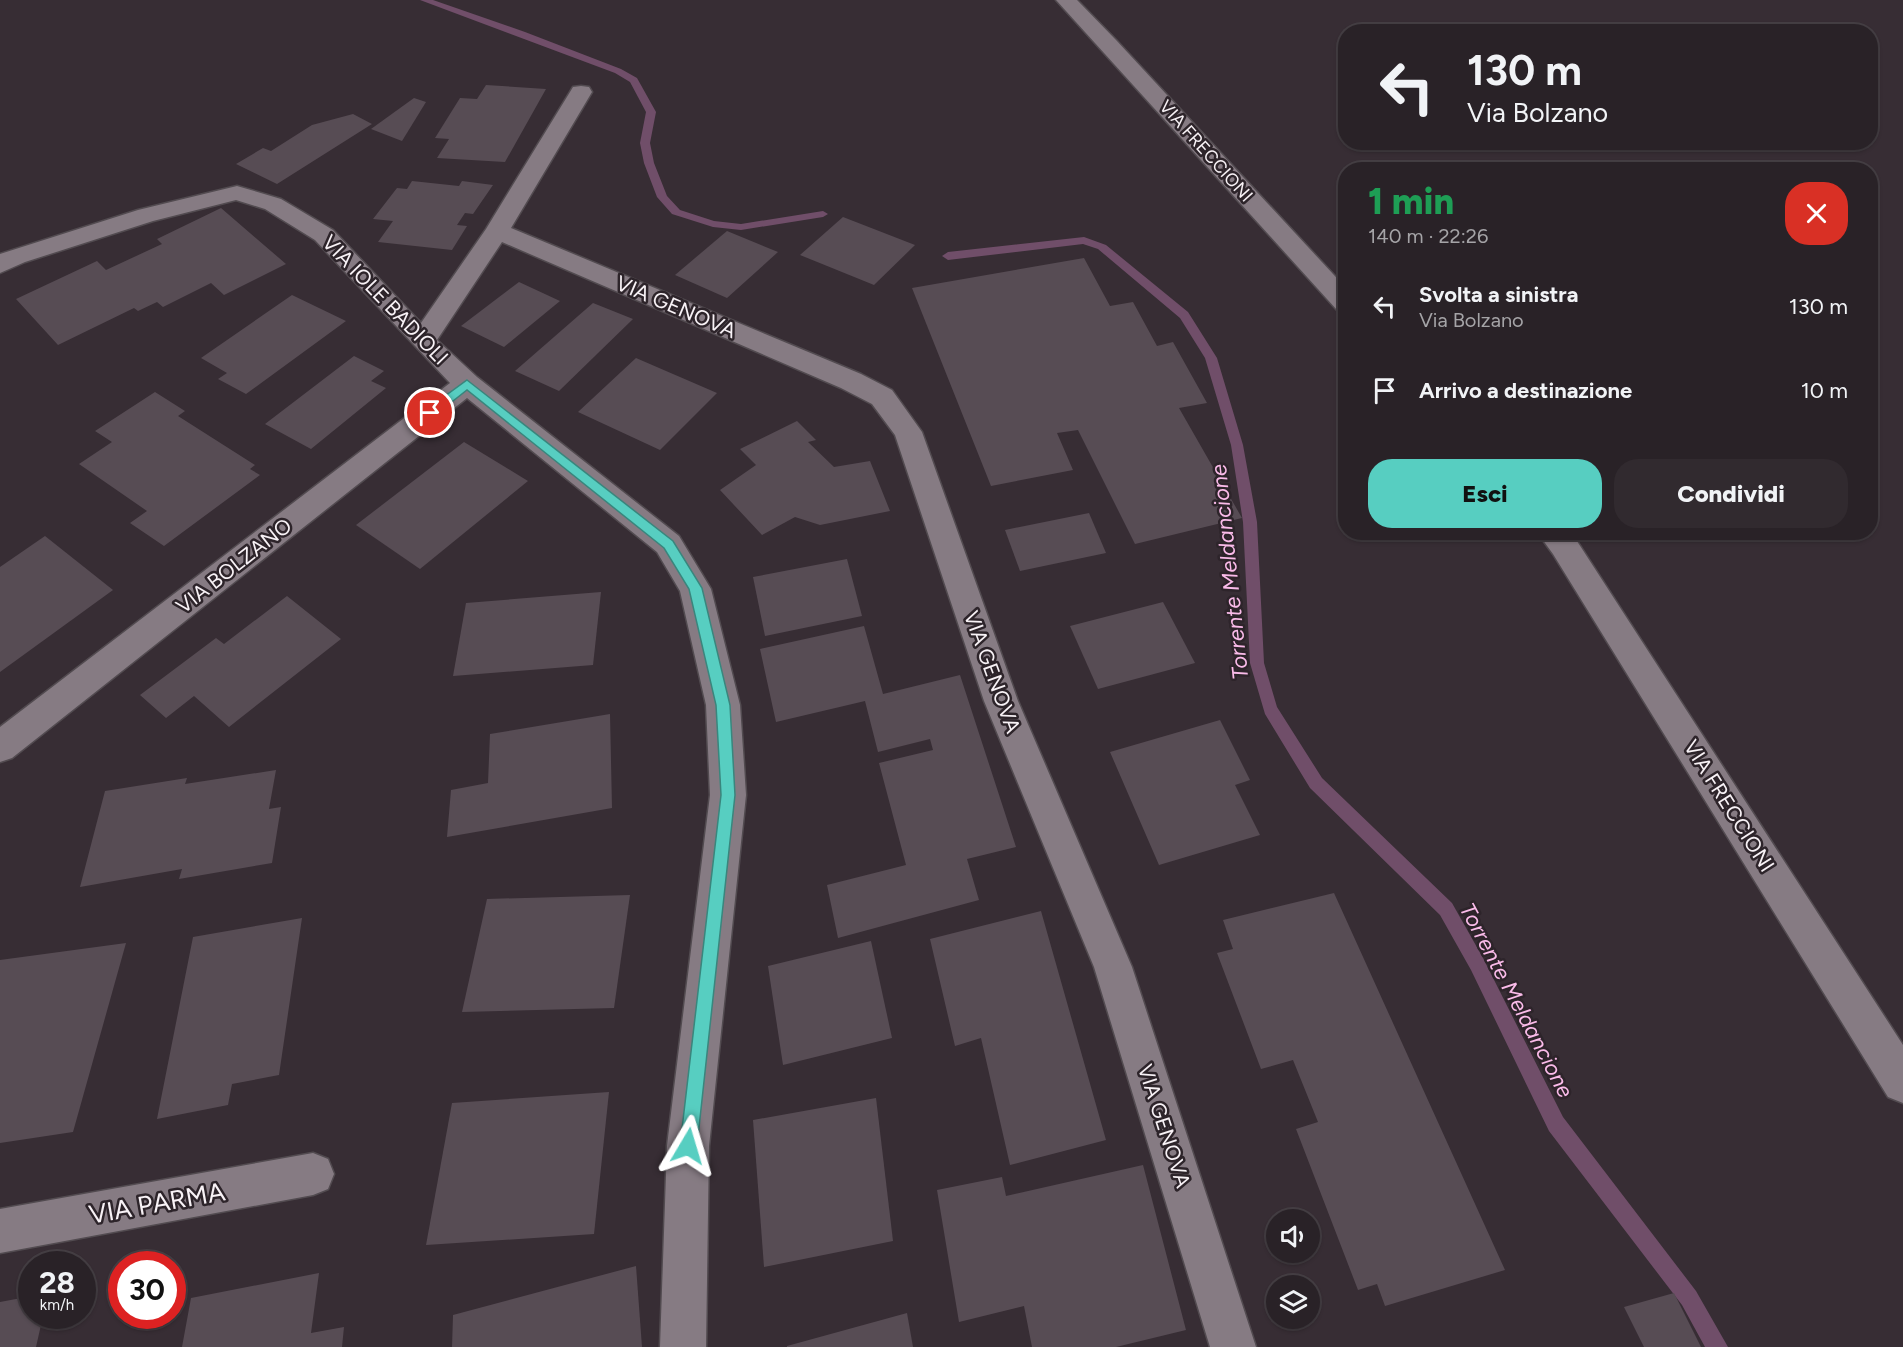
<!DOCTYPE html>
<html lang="it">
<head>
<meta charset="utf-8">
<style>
  body { margin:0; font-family:Figtree,sans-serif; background:#312a2f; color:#f1f3f6; height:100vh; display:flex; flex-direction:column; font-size:22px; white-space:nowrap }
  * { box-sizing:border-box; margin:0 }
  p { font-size:20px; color:#a5a4a7 }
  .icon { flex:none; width:33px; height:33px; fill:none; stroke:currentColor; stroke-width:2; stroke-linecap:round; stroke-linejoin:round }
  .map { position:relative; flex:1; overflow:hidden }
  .drawer { position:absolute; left:1338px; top:162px; width:540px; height:378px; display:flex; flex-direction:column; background:#292227; border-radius:24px; box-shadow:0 2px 4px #0004,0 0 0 2px #453f44 }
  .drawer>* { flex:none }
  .hud { position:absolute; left:1338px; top:24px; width:540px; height:126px; border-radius:24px; box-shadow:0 2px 4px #0004,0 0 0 2px #453f44; background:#292227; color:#f1f3f6; overflow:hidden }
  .buttons { position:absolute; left:1266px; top:1209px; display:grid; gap:12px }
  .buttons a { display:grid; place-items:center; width:54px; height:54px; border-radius:50%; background:#292227; box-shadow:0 2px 4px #0004,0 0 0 2px #453f44; font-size:30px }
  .speed { position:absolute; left:18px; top:1251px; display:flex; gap:12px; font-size:30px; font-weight:700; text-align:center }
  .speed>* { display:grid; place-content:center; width:78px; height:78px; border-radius:50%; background:#292227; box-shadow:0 2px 4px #0004,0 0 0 2px #453f44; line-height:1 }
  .speed small { font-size:15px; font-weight:400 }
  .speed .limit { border:9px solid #d22; background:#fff; color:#111 }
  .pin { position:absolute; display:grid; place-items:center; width:51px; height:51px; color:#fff; margin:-26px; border:3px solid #fff; border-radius:50%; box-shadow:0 2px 6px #0007 }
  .me { position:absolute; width:66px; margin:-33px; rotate:7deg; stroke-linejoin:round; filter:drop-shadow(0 0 4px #0008) }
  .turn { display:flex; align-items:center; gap:21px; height:126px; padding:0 30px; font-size:27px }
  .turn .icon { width:78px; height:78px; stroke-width:2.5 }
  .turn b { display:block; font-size:42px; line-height:51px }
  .round { display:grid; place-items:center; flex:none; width:63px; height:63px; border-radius:24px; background:#312a2f }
  .head { display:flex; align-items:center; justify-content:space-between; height:102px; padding:0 30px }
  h1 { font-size:36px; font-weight:800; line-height:45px; color:#1e9e55 }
  .button { display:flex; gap:12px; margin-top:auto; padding:12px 30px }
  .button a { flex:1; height:69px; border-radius:24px; background:#57cec1; color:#111; font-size:24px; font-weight:800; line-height:69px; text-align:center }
  .button a+a { background:#312a2f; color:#f1f3f6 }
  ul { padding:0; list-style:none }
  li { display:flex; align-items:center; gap:18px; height:84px; padding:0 30px }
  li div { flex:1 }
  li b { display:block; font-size:22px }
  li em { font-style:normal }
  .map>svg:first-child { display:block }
</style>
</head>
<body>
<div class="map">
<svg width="1903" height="1347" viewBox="0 0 1903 1347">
  <rect width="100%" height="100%" fill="#372d34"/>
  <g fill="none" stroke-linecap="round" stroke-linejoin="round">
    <g fill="#704e69" fill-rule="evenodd">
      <path d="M420,0H433L525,32L621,69L637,78L656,112L650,143L654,163L667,196L680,210L714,221L741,224L823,211L828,214L823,217L741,230L713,227L672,214L657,197L644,163L640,143L646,112L630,82L615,73Z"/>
      <path d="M1084,237L1106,245L1188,312L1217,358L1243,445L1257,522L1264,663L1277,707L1322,778L1452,903L1483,958L1563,1117L1696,1291L1728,1347H1705L1682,1305L1549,1131L1471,970L1440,915L1310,788L1265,714L1250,663L1243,522L1231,445L1205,358L1180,318L1098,249L1083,244L948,260L942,256L948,252Z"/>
    </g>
  </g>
  <g fill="#574c54">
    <path d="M486,85L546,89L505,162L437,158L449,139L435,138L460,98L477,99Z"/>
    <path d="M414,98L426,102L402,141L371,129Z"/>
    <path d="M353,114L372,124L277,184L236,164L263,148L271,151L312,125Z"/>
    <path d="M412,181L459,186L462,181L493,185L473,214L465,213L457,225L467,226L452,250L378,242L393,221L373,219L397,188L407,189Z"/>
    <path d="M221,208L286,264L224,295L211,283L163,307L157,302L138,311L134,308L58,345L16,299L97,261L106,270L162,244L157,239Z"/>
    <path d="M843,217L915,245L874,285L800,255Z"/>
    <path d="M727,231L778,252L727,298L675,275Z"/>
    <path d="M1084,258L1110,306L1133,302L1157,346L1173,342L1207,403L1179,408L1242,518L1135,544L1078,430L1057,433L1073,470L991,486L912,288Z"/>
    <path d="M519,282L560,301L504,347L461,326Z"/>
    <path d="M292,295L346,321L246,394L218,379L227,373L201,358Z"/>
    <path d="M593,303L633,319L559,391L515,371Z"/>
    <path d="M354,356L384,371L371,381L386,388L311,449L265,424Z"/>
    <path d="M636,358L717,393L660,450L578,412Z"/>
    <path d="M155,392L185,411L178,416L255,465L250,469L260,475L164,546L130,523L147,511L79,464L112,442L95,431Z"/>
    <path d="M797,421L816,440L808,442L834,467L870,461L890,511L820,525L795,517L762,535L720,490L756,465L740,449Z"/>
    <path d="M464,442L528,481L420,569L356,525Z"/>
    <path d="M1089,513L1106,553L1020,571L1005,530Z"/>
    <path d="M45,536L113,590L0,672V567Z"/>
    <path d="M847,559L862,616L765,636L753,577Z"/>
    <path d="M601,592L593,665L453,676L466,603Z"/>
    <path d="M287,596L341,639L229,727L194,696L166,718L140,695L216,638L224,644Z"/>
    <path d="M1163,602L1195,663L1098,689L1070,626Z"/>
    <path d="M864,626L883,694L960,675L1016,847L967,859L979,900L838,938L827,885L906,865L879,763L933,750L930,739L878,752L865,701L776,722L760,649Z"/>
    <path d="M610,714L612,808L447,837L451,790L488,783L490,734Z"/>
    <path d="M1220,720L1250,780L1235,785L1260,835L1159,865L1110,752Z"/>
    <path d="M276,770L269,809L281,807L272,863L179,879L182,869L80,887L105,791L187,778L185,784Z"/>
    <path d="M1334,893L1505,1270L1385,1306L1377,1284L1358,1290L1296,1129L1318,1122L1293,1060L1261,1069L1217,953L1233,949L1223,920Z"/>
    <path d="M630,895L614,1008L462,1012L487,899Z"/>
    <path d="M1041,911L1106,1140L1010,1165L981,1038L955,1046L930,939Z"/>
    <path d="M302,918L279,1075L232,1084L228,1105L157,1119L193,937Z"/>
    <path d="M871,941L892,1038L783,1065L768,966Z"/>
    <path d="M126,943L73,1132L0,1143V960Z"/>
    <path d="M609,1092L594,1234L426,1245L452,1103Z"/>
    <path d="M876,1098L893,1241L764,1267L753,1120Z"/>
    <path d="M1143,1165L1186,1330L1116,1347H1032L1024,1306L959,1322L937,1190L1002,1177L1006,1196Z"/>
    <path d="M636,1266L642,1347H452L453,1315Z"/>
    <path d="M319,1273L311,1333L344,1327L342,1347H182L191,1298Z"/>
    <path d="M1674,1293L1701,1347H1644L1624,1307Z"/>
    <path d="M32,1296V1316H43L36,1347H0V1302Z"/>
    <path d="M907,1313L913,1347H787V1346Z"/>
  </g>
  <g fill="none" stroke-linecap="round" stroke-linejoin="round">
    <defs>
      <g id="minor">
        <path d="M1056,0H1077L1116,40L1346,288V312L1337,310Z"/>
        <path d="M581,86L589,87L592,92L511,228L861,374L892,390L922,432L1018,701L1132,967L1256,1347H1210L1094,967L984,701L895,435L872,404L841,388L502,242L437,340L477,377L679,536L711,589L740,705L746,795L709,1146L706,1347H660L667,1146L710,795L706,705L680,591L657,552L467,398L12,758L0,762V727L450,383L315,240L265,209L236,200L153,221L25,262L0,273V254L138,210L237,186L281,199L333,230L421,323L486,229L570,92L573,87Z"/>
        <path d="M1537,532H1570L1575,538L1903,1045V1103L1888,1097L1553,554Z"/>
        <path d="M313,1153L328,1159L334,1174L328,1189L313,1195L0,1253V1209Z"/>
      </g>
    </defs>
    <use href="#minor" stroke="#524b50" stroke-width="3"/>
    <use href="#minor" fill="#867b83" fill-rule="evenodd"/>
  </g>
  <path fill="#57cec1" stroke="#39867d" stroke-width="1.5" d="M467,380L673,541L702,588L730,705L735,795L697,1146L695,1152L688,1155L682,1152L680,1146L721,795L716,705L689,589L664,548L467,390L434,416H426V410Z"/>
  <g text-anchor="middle" stroke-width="5" stroke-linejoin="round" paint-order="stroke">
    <g font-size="18" fill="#f8f2f6" stroke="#2d242a">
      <text transform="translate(1206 151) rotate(48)" y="6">VIA FRECCIONI</text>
    </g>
    <g font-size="21" fill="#f8f2f6" stroke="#2d242a">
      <text transform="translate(385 300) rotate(46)" y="7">VIA IOLE BADIOLI</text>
      <text transform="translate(676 307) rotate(23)" y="7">VIA GENOVA</text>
      <text transform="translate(234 566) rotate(-38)" y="7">VIA BOLZANO</text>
      <text transform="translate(992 672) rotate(70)" y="7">VIA GENOVA</text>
      <text transform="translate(1729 806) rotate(58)" y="7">VIA FRECCIONI</text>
      <text transform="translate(1164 1126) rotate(72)" y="7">VIA GENOVA</text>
    </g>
    <g font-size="22" font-style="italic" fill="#fabbe9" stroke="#2d242a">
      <text transform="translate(1229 572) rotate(-96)" y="8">Torrente Meldancione</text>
      <text transform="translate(1517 1000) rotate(62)" y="8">Torrente Meldancione</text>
    </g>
    <g font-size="26" fill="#f8f2f6" stroke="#2d242a">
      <text transform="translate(157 1203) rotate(-10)" y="9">VIA PARMA</text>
    </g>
  </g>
</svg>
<div class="buttons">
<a><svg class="icon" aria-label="sound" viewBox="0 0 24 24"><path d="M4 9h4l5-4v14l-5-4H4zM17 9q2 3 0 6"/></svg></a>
<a><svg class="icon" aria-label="layers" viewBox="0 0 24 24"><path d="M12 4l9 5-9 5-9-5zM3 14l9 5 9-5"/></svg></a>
</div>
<div class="speed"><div>28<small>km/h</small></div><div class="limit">30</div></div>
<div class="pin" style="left:430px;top:413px;background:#d93025"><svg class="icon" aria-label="arrive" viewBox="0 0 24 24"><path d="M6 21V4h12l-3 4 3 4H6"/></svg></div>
<svg class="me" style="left:688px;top:1146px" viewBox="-20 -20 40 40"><path d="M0-17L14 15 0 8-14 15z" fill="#57cec1" stroke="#fff" stroke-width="4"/></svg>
<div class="hud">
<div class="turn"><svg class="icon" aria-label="left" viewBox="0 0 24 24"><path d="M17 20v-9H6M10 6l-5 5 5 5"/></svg><div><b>130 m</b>Via Bolzano</div></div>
</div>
<section class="drawer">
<div class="head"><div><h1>1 min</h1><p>140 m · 22:26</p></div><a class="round" style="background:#d93025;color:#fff"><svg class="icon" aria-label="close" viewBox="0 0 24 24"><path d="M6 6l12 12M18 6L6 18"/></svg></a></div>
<ul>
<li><svg class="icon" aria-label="left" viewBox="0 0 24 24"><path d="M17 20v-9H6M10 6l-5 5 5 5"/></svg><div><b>Svolta a sinistra</b><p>Via Bolzano</p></div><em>130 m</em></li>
<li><svg class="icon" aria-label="arrive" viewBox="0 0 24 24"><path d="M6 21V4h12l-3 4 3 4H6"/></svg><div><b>Arrivo a destinazione</b></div><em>10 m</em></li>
</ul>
<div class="button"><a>Esci</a><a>Condividi</a></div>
</section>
</div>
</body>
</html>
